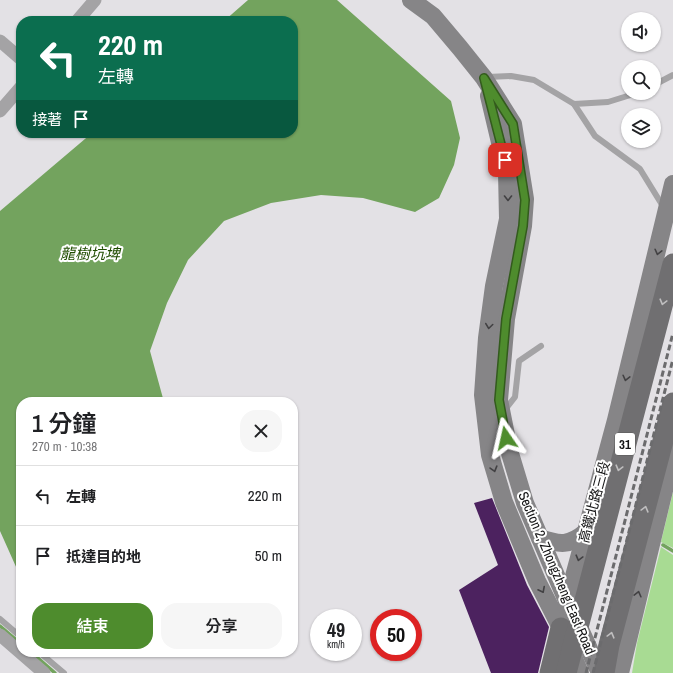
<!DOCTYPE html>
<html lang="zh-TW">
<head>
<meta charset="utf-8">
<style>
  body { margin:0; font-family:"Archivo Narrow","Noto Sans TC",sans-serif; background:#f6f6f6; color:#202124; height:100vh; display:flex; flex-direction:column; font-size:15px; white-space:nowrap }
  * { box-sizing:border-box; margin:0 }
  p { font-size:13px; color:#757577 }
  .icon { flex:none; width:22px; height:22px; fill:none; stroke:currentColor; stroke-width:2; stroke-linecap:round; stroke-linejoin:round }
  .map { position:relative; flex:1; overflow:hidden }
  .drawer { position:absolute; left:16px; top:397px; width:282px; height:260px; display:flex; flex-direction:column; background:#fff; border-radius:16px; box-shadow:0 1px 3px #0004 }
  .drawer>* { flex:none }
  .banner { position:absolute; left:16px; top:16px; width:282px; height:122px; border-radius:16px; box-shadow:0 1px 3px #0004; background:#0b6e4f; color:#fff; overflow:hidden }
  .buttons { position:absolute; left:621px; top:12px; display:grid; gap:8px }
  .buttons a { display:grid; place-items:center; width:40px; height:40px; border-radius:50%; background:#fff; box-shadow:0 1px 3px #0004; font-size:20px }
  .speed { position:absolute; left:310px; top:609px; display:flex; gap:8px; font-size:20px; font-weight:700; text-align:center }
  .speed>* { display:grid; place-content:center; width:52px; height:52px; border-radius:50%; background:#fff; box-shadow:0 1px 3px #0004; line-height:1 }
  .speed small { font-size:10px; font-weight:400 }
  .speed .limit { border:6px solid #d22; background:#fff; color:#111 }
  .pin { position:absolute; display:grid; place-items:center; width:34px; height:34px; color:#fff; margin:-17px; border-radius:8px; box-shadow:0 2px 6px #0006 }
  .me { position:absolute; width:44px; margin:-22px; rotate:349deg; stroke-linejoin:round; filter:drop-shadow(0 0 3px #0008) }
  .turn { display:flex; align-items:center; gap:14px; height:84px; padding:0 16px; font-size:18px }
  .turn .icon { width:52px; height:52px; stroke-width:2.5 }
  .turn b { display:block; font-size:28px; line-height:34px }
  .then { display:flex; align-items:center; height:38px; padding:0 16px; background:#0003; gap:8px; font-size:15px }
  .round { display:grid; place-items:center; flex:none; width:42px; height:42px; border-radius:16px; background:#f6f6f6 }
  .summary { display:flex; align-items:center; justify-content:space-between; height:68px; padding:0 16px }
  h1 { font-size:24px; font-weight:600; line-height:30px }
  .button { display:flex; gap:8px; margin-top:auto; padding:8px 16px }
  .button a { flex:1; height:46px; border-radius:16px; background:#4e8c2d; color:#fff; font-size:16px; font-weight:600; line-height:46px; text-align:center }
  .button a+a { background:#f6f6f6; color:#202124 }
  ul { padding:0; list-style:none }
  li { display:flex; align-items:center; gap:12px; height:60px; padding:0 16px; border-top:1px solid #e0e0e0 }
  li div { flex:1 }
  li b { display:block; font-size:15px }
  li em { font-style:normal }
  .map>svg:first-child { display:block }
</style>
</head>
<body>
<div class="map">
<svg width="673" height="673" viewBox="0 0 673 673">
  <rect width="100%" height="100%" fill="#e3e1e5"/>
  <g fill="#a8db93">
    <path d="M673,492V548L661,542Z"/>
    <path d="M661,547L673,555V673H632L637,643Z"/>
  </g>
  <path fill="#73a35e" d="M248,0H337L451,101L460,138L454,165L439,198L415,212L363,198L321,195L271,203L224,221L188,260L167,303L150,351L164,402H21V578L0,531V211L92,133H293V21H224Z"/>
  <g fill="none" stroke-linecap="round" stroke-linejoin="round">
    <g stroke="#73a35e" stroke-width="3.5">
      <path d="M663,545L673,551"/>
      <path d="M0,626L21,644"/>
      <path d="M31,652L55,673"/>
    </g>
  </g>
  <path fill="#4c225f" d="M492,498L527,585L549,627L538,673H491L459,590L498,565L474,503Z"/>
  <g fill="none" stroke-linecap="round" stroke-linejoin="round">
    <g stroke="#a4a3a5" stroke-width="6">
      <path d="M487,77L511,76L534,80L574,104L608,102L637,93"/>
      <path d="M654,85L673,75"/>
      <path d="M574,104L595,136L640,169L664,208"/>
      <path d="M504,411L515,397L519,361L541,346"/>
      <path d="M0,619L21,637"/>
      <path d="M39,652L64,673"/>
    </g>
    <g stroke="#a4a3a5" stroke-width="13">
      <path d="M77,21L95,0"/>
      <path d="M0,41L21,59"/>
      <path d="M0,111L21,87"/>
      <path d="M0,635L44,673"/>
    </g>
    <g stroke="#868587" stroke-width="18">
      <path d="M411,0L433,16L460,48L484,78L513,124L525,199L523,226L506,319L499,400L509,450L525,503L567,601L600,673"/>
      <path d="M489,96L507,172L508,219L494,286L487,338L483,395L490,455L504,502L537,581L561,628L580,673"/>
      <path d="M540,538C560,545 569,546 586,532"/>
      <path d="M566,606L616,420L673,184"/>
      <path d="M620,673L673,453"/>
    </g>
    <g stroke="#706f71" stroke-width="21">
      <path d="M550,673L561,628"/>
      <path d="M566,673L673,264"/>
      <path d="M604,673L609,645L673,403"/>
    </g>
    <g stroke="#6b6b6d" stroke-width="3" stroke-dasharray="6 3" stroke-linecap="butt">
      <path d="M586,673L673,333"/>
      <path d="M593,673L673,359"/>
    </g>
  </g>
  <defs><path id="oneway-chevron" d="M-2-3.5L2.5 0L-2 3.5" fill="none" stroke-width="1.6" stroke-linecap="round" stroke-linejoin="round"/></defs>
  <g stroke="#424143">
    <use href="#oneway-chevron" transform="translate(508 198) rotate(90)"/>
    <use href="#oneway-chevron" transform="translate(658 252) rotate(104)"/>
    <use href="#oneway-chevron" transform="translate(489 326) rotate(98)"/>
    <use href="#oneway-chevron" transform="translate(626 378) rotate(104)"/>
    <use href="#oneway-chevron" transform="translate(494 469) rotate(74)"/>
    <use href="#oneway-chevron" transform="translate(579 558) rotate(105)"/>
    <use href="#oneway-chevron" transform="translate(542 590) rotate(63)"/>
    <use href="#oneway-chevron" transform="translate(638 594) rotate(-76)"/>
  </g>
  <g stroke="#bfbebf">
    <use href="#oneway-chevron" transform="translate(663 302) rotate(105)"/>
    <use href="#oneway-chevron" transform="translate(619 468) rotate(105)"/>
    <use href="#oneway-chevron" transform="translate(645 509) rotate(-75)"/>
    <use href="#oneway-chevron" transform="translate(611 635) rotate(-75)"/>
  </g>
  <g fill="none" stroke-linecap="round" stroke-linejoin="round">
    <defs>
      <path id="route" d="M505,160L484,78L513,124L525,200L523,226L506,319L499,400L506,438"/>
    </defs>
    <use href="#route" stroke="#335b1d" stroke-width="10"/>
    <use href="#route" stroke="#4e8c2d" stroke-width="7"/>
  </g>
  <g text-anchor="middle" stroke-width="4" stroke-linejoin="round" paint-order="stroke">
    <rect fill="#fff" stroke="#5a5a5b" stroke-width="1" x="615" y="433" width="20" height="22" rx="3"/>
    <g font-size="13" font-weight="bold" fill="#141415">
      <text x="625" y="449">31</text>
    </g>
    <g font-size="14" fill="#141415" stroke="#fff">
      <text transform="translate(594 502) rotate(-75)" y="5">高鐵北路三段</text>
      <text transform="translate(557 573) rotate(67)" y="5">Section 2, Zhongzheng East Road</text>
    </g>
    <g font-size="15" font-style="italic" fill="#204d00" stroke="#fff">
      <text x="90" y="259">龍樹坑埤</text>
    </g>
  </g>
</svg>
<div class="buttons">
<a><svg class="icon" aria-label="sound" viewBox="0 0 24 24"><path d="M4 9h4l5-4v14l-5-4H4zM17 9q2 3 0 6"/></svg></a>
<a><svg class="icon" aria-label="search" viewBox="0 0 24 24"><circle cx="10" cy="10" r="6"/><path d="M15 15l6 6"/></svg></a>
<a><svg class="icon" aria-label="layers" viewBox="0 0 24 24"><path d="M12 4l9 5-9 5-9-5zM3 14l9 5 9-5"/></svg></a>
</div>
<div class="speed"><div>49<small>km/h</small></div><div class="limit">50</div></div>
<div class="pin" style="left:505px;top:160px;background:#d93025"><svg class="icon" aria-label="arrive" viewBox="0 0 24 24"><path d="M6 21V4h12l-3 4 3 4H6"/></svg></div>
<svg class="me" style="left:506px;top:438px" viewBox="-20 -20 40 40"><path d="M0-17L14 15 0 8-14 15z" fill="#4e8c2d" stroke="#fff" stroke-width="4"/></svg>
<div class="banner">
<div class="turn"><svg class="icon" aria-label="left" viewBox="0 0 24 24"><path d="M17 20v-9H6M10 6l-5 5 5 5"/></svg><div><b>220 m</b>左轉</div></div>
<div class="then">接著<svg class="icon" aria-label="arrive" viewBox="0 0 24 24"><path d="M6 21V4h12l-3 4 3 4H6"/></svg></div>
</div>
<section class="drawer">
<div class="summary"><div><h1>1 分鐘</h1><p>270 m · 10:38</p></div><a class="round"><svg class="icon" aria-label="close" viewBox="0 0 24 24"><path d="M6 6l12 12M18 6L6 18"/></svg></a></div>
<ul>
<li><svg class="icon" aria-label="left" viewBox="0 0 24 24"><path d="M17 20v-9H6M10 6l-5 5 5 5"/></svg><div><b>左轉</b></div><em>220 m</em></li>
<li><svg class="icon" aria-label="arrive" viewBox="0 0 24 24"><path d="M6 21V4h12l-3 4 3 4H6"/></svg><div><b>抵達目的地</b></div><em>50 m</em></li>
</ul>
<div class="button"><a>結束</a><a>分享</a></div>
</section>
</div>
</body>
</html>
